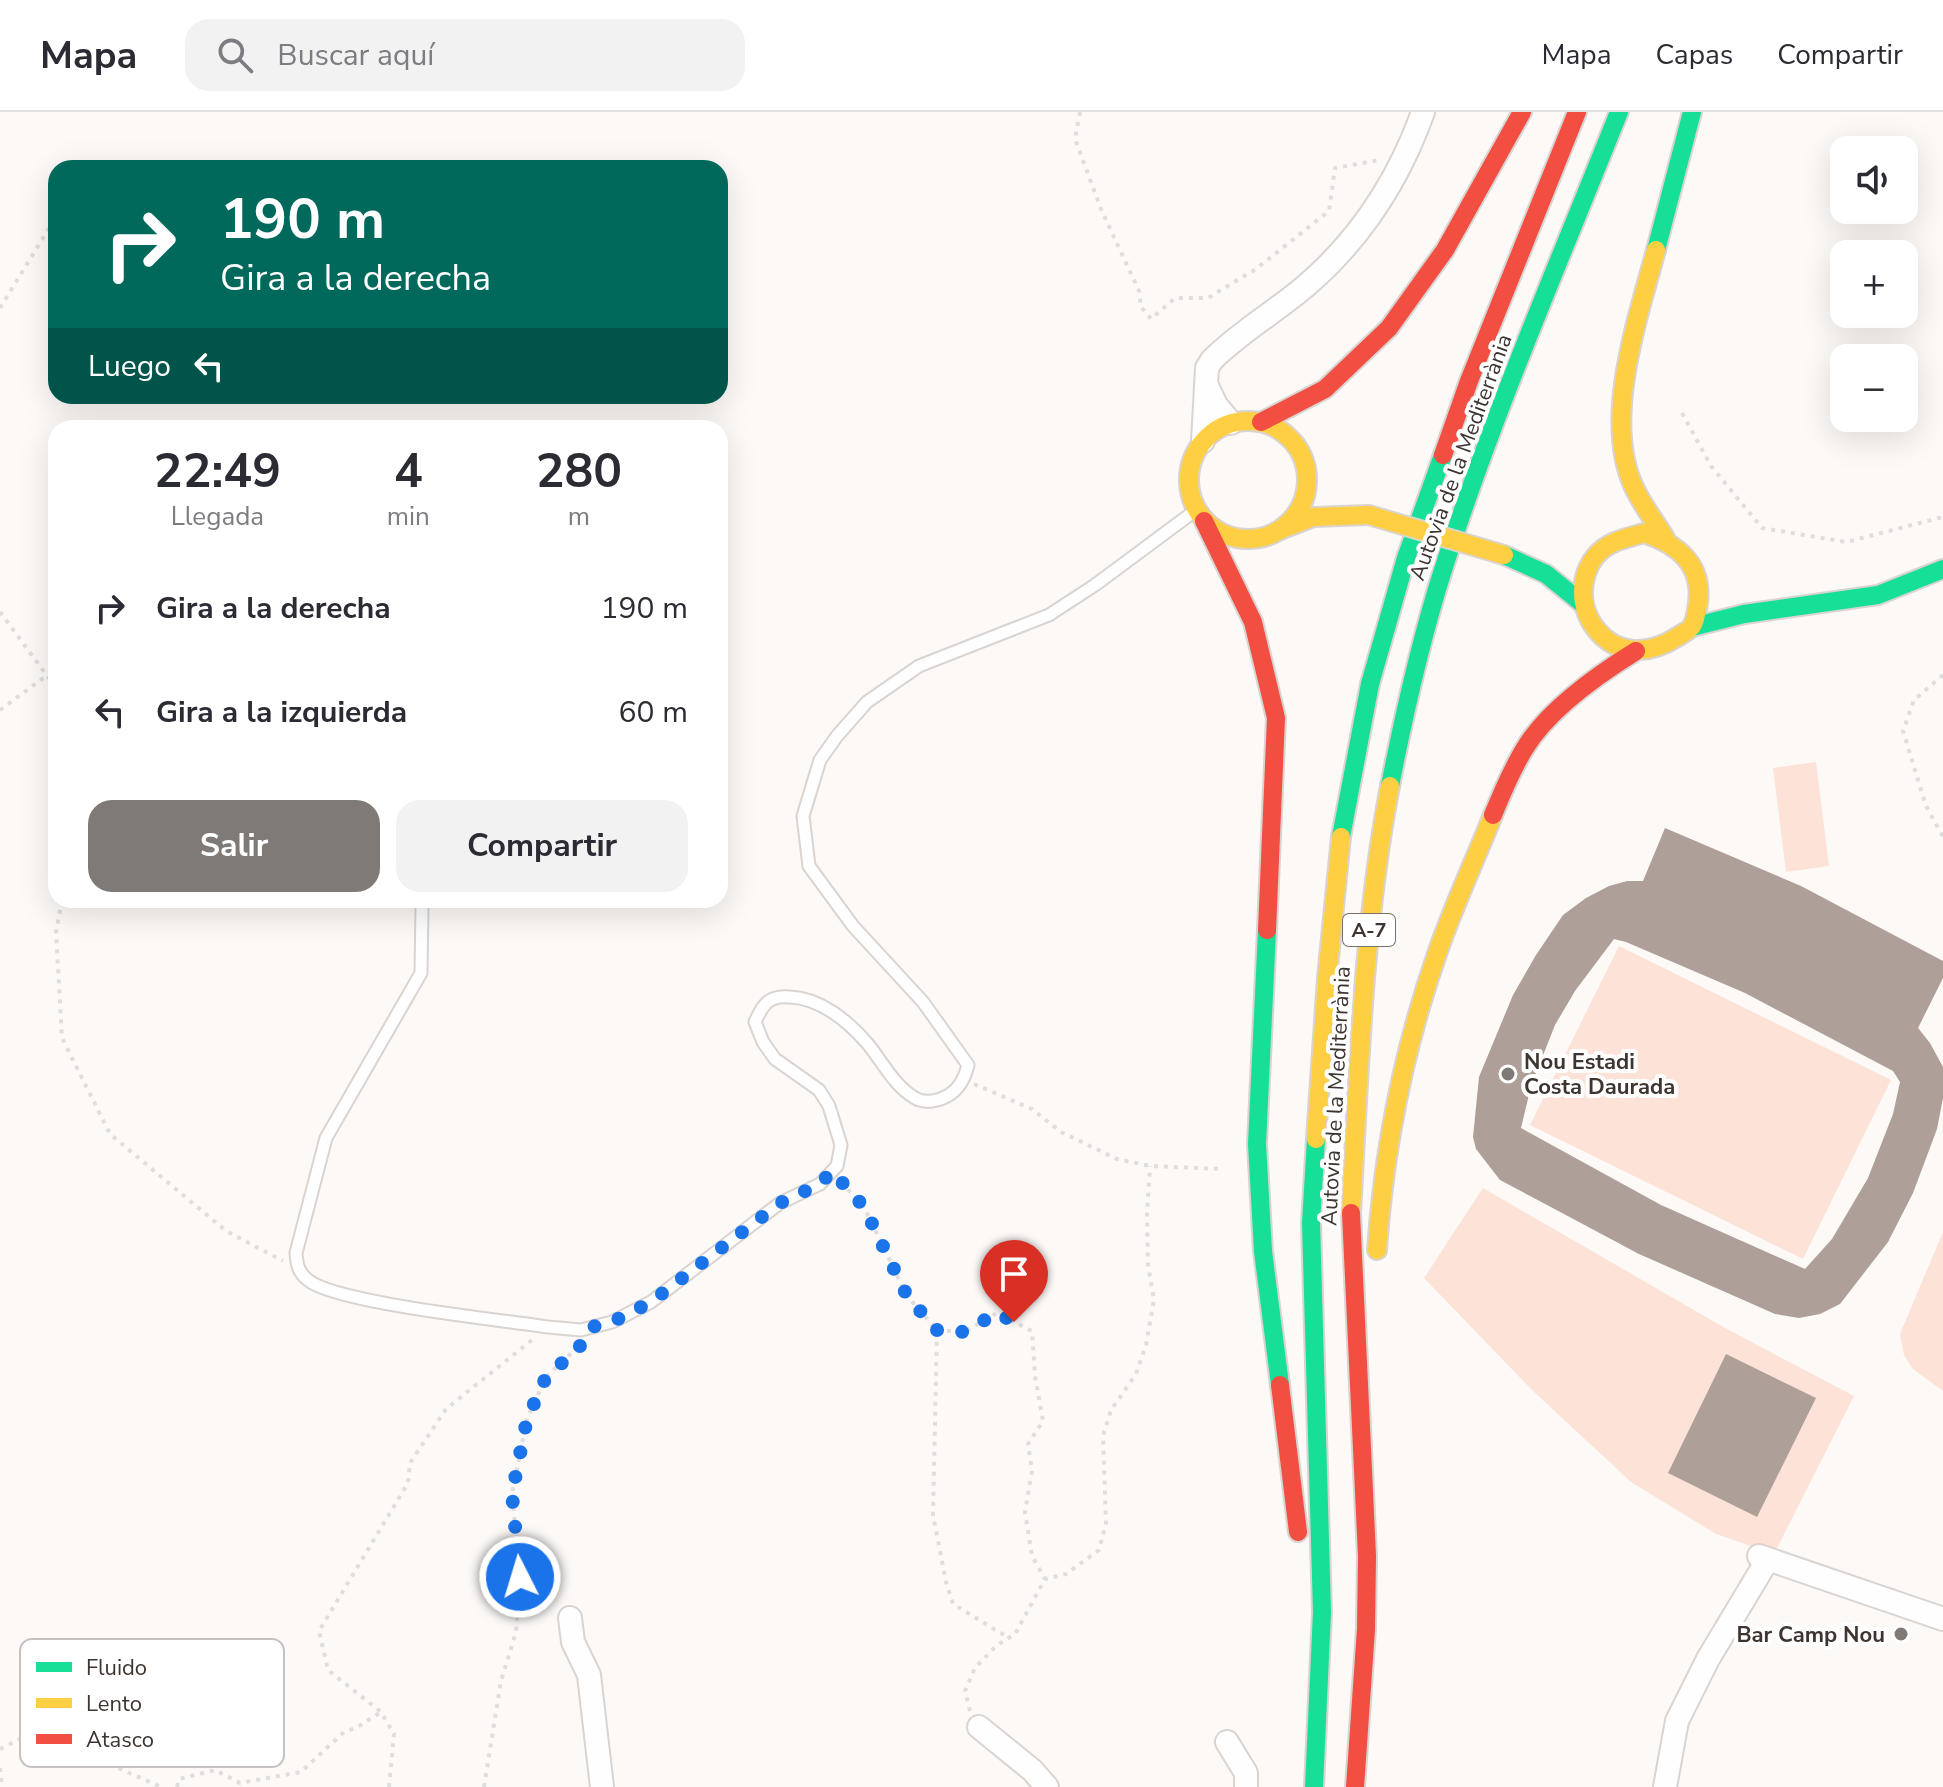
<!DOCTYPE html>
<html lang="es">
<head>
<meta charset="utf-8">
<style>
  body { margin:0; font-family:"Nunito Sans",sans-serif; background:#f2f2f3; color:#2b2b33; height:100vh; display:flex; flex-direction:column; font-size:30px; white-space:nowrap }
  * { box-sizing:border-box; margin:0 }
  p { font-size:26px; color:#7c7c81 }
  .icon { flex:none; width:44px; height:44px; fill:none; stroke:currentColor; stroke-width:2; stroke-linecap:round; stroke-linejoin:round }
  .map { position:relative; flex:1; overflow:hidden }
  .side { position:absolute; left:48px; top:308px; width:680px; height:488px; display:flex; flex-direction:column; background:#fff; border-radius:24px; box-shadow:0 8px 32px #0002 }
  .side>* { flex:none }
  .top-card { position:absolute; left:48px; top:48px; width:680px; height:244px; border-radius:24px; box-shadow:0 8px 32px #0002; background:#00695c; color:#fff; overflow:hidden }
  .buttons { position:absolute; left:1830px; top:24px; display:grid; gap:16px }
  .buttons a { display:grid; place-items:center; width:88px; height:88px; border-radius:16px; background:#fff; box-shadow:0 8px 32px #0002; font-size:40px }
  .pin { position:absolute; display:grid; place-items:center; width:68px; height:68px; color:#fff; margin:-82px -34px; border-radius:50% 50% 50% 0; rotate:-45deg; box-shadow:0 0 8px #0007 }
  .pin .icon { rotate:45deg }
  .me { position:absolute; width:88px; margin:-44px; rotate:355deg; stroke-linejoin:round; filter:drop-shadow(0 0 6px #0008) }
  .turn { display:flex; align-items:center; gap:28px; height:168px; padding:0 40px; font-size:36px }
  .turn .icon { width:104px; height:104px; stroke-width:2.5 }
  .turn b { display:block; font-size:56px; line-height:68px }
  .then { display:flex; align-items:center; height:76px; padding:0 40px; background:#0003; gap:16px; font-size:30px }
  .eta { display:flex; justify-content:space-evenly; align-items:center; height:136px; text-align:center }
  .eta b { font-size:48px; font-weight:700; line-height:56px }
  .cta { display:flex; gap:16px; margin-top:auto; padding:16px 40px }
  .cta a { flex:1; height:92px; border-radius:24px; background:#807a76; color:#fff; font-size:32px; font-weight:700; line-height:92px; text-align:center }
  .cta a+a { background:#f2f2f3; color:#2b2b33 }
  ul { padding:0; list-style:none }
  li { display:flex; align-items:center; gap:24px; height:104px; padding:0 40px }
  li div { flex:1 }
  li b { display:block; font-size:30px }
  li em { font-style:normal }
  header { display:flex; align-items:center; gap:48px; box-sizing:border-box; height:112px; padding:0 40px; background:#fff; border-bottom:2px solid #e1e1e2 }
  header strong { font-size:38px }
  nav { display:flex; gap:44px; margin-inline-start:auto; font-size:28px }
  .search { width:560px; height:72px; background:#f2f2f3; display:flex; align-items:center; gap:20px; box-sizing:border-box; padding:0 28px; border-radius:24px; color:#7c7c81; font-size:30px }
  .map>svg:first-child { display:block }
</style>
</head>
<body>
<header>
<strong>Mapa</strong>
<div class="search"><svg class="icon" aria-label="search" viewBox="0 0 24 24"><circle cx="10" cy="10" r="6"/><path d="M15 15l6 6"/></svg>Buscar aquí</div>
<nav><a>Mapa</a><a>Capas</a><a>Compartir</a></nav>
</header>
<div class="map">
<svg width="1943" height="1675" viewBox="0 0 1943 1675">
  <rect width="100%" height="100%" fill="#fcf9f7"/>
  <g fill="#fde2d7">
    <path d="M1816,650L1829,754L1786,760L1773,656Z"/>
    <path d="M1619,834L1891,968L1803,1147L1530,1013Z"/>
    <path d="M1483,1076L1725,1216L1854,1284L1774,1442L1716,1422L1631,1370L1532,1278L1424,1166Z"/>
    <path d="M1943,1120V1279L1913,1257L1904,1243L1900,1222Z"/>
  </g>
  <g fill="#ae9f98" fill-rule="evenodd">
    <path d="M1665,716L1801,774L1943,849V866L1918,916L1930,931L1943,955V986L1937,1017L1913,1081L1888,1130L1840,1192L1820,1202L1799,1206L1775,1202L1639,1142L1500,1068L1476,1037L1473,1025L1479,965L1513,883L1536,843L1563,803L1586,786L1609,774L1627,769H1643ZM1614,827L1626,830L1745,881L1893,959L1900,970L1893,1002L1868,1066L1832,1127L1805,1157L1661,1093L1521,1016L1531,974L1555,913L1575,879Z"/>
    <path d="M1726,1242L1816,1286L1757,1405L1668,1361Z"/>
  </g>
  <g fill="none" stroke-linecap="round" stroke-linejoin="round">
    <defs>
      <path id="lane" d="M418,788L422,793L421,861L326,1026L296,1141C297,1153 298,1160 308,1168C335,1191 503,1208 548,1215L581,1218L612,1210L651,1190L780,1091L820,1072L837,1054L841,1033L829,994L819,978L775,947L763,930L755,910C763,892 769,883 790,885C820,886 848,909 867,931C883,950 893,973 915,986C925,992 939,989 949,983C960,976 965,966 968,953L923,890L853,814L809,754L803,704L820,648L837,624L867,590L919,554L1049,503L1095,473L1196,398"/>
      <g id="street">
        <path d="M1207,274L1216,293L1231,311"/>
        <path d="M1203,329L1207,256L1212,248C1241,219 1277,199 1308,172C1362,125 1399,67 1423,0"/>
        <path d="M1759,1444L1943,1507"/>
        <path d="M570,1506L573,1530L589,1563L602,1675"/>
        <path d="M979,1615L1032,1658L1047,1675"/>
        <path d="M1227,1630L1246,1661V1675"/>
        <path d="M1665,1675L1677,1609L1708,1547L1768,1447"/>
      </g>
      <g id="fast">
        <path d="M1656,138L1692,0"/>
        <path d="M1504,443L1546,462L1583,492"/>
        <path d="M1692,515L1744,502L1878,483L1943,457"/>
        <path d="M1390,674C1404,602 1420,531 1442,461C1492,304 1558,153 1619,0"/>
        <path d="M1341,725L1370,572L1406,446L1443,343"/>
        <path d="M1267,818L1257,1032L1263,1139L1280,1273"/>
        <path d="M1314,1675L1322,1500L1311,1111L1316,1027"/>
      </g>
      <g id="slow">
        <path d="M1656,138C1638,206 1603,306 1633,373C1641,392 1655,409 1665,426"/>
        <circle cx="1248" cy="368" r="59"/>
        <path d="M1280,418L1313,405L1369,403"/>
        <path d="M1644,421C1677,432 1703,452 1698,491C1697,497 1696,508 1692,514C1690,518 1682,522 1677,525C1648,544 1614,544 1593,513C1574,485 1583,443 1615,430C1624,426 1634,424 1644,421Z"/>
        <path d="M1316,1027L1327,866L1341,725"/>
        <path d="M1351,1101C1359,959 1363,815 1390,674"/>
        <path d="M1377,1138C1384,1036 1404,936 1438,839C1454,793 1475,748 1493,703"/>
      </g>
      <g id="jam">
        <path d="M1261,310L1325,277L1389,216L1445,138L1522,0"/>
        <path d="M1443,343L1469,269L1577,0"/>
        <path d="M1204,409L1253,510L1276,606L1267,818"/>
        <path d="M1493,703C1502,681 1512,657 1525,636C1548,598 1599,562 1636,539"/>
        <path d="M1351,1101L1367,1444L1366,1517L1355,1675"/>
        <path d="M1280,1273L1298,1420"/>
      </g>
    </defs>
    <use href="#lane" stroke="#dad4d1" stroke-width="15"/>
    <use href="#street" stroke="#dad4d1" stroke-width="26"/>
    <use href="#fast" stroke="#dad4d1" stroke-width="22"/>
    <use href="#slow" stroke="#dad4d1" stroke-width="22"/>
    <use href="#jam" stroke="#dad4d1" stroke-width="22"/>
    <g stroke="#dfdedd" stroke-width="4" stroke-dasharray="4 6" stroke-linecap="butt">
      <path d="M1080,0L1075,27L1101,97L1139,179L1141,195L1151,207L1175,186H1208L1256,157L1329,99L1335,56L1380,48"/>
      <path d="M0,196L56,105"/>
      <path d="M1682,301L1711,354L1762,416L1846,430L1943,405"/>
      <path d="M0,500L56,576"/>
      <path d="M1943,563L1914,588L1903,619L1926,694L1943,725"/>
      <path d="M0,598L46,564"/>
      <path d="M62,788L56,820L62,926L110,1022L226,1119L283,1149"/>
      <path d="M974,972L1032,997L1061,1020L1117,1047L1150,1054L1221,1057"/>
      <path d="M841,1070L864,1095L907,1184L937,1218L933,1403L946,1470L953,1492L1009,1526"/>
      <path d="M937,1218L964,1220L997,1201L1032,1219L1035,1264L1043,1309L1028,1332L1032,1359L1025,1400L1032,1444L1045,1467"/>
      <path d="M970,1599L965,1579L975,1556L996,1534L1015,1522L1045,1467L1066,1462L1099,1438L1106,1411L1103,1324L1111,1298L1136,1262L1146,1233L1154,1188L1148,1153L1147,1102L1150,1054"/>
      <path d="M0,1637L20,1627L42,1621L74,1631L107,1651L161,1675"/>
      <path d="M0,1656L2,1675"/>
      <path d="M177,1675L179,1667L215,1658L240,1671L301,1660L344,1620L356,1616L381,1600"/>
      <path d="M389,1675L394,1622L381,1600L328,1558L319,1519L408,1371L410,1351L446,1297L532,1228"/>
      <path d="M484,1675L501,1569L516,1520L520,1465L512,1382L527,1307L546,1265L582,1231"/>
    </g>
    <use href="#lane" stroke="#fffefe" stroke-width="11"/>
    <use href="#street" stroke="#fffefe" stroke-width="22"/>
    <use href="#fast" stroke="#16e098" stroke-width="18"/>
    <use href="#slow" stroke="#ffcf43" stroke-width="18"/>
    <use href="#jam" stroke="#f24e42" stroke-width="18"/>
    <defs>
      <path id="slow-bridge" d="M1369,403L1504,443"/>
    </defs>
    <use href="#slow-bridge" stroke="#dad4d1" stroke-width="22" stroke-linecap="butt"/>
    <use href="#slow-bridge" stroke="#ffcf43" stroke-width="18"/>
  </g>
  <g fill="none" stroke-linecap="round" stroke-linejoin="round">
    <path stroke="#1a73e8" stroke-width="14" stroke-dasharray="0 25.2" d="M520,1465L512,1382L527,1307L546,1265L578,1237L592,1215L612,1210L651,1190L780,1091L820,1072L832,1059L864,1095L907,1184L937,1218L964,1220L997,1201L1014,1210"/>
  </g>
  <g fill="#807a76" stroke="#fff" stroke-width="3">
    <circle cx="1508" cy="962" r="8"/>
    <circle cx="1901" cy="1522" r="8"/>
  </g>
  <g text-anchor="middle" stroke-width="8" stroke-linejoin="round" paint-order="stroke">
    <rect fill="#fff" stroke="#78726f" stroke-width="2" x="1343" y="802" width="52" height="32" rx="6"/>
    <g font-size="20" font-weight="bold" fill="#3e3531">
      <text x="1369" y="825">A-7</text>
    </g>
    <g font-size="22" fill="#3e3531" stroke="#fff">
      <text transform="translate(1460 345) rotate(-70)" y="8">Autovia de la Mediterrània</text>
      <text transform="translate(1335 984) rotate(-87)" y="8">Autovia de la Mediterrània</text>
    </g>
    <g font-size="22" font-weight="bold" fill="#3e3531" stroke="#fff" text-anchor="start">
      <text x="1524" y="957">Nou Estadi<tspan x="1524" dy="25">Costa Daurada</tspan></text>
      <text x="1885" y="1530" text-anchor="end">Bar Camp Nou</text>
    </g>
  </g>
  <rect x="20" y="1527" width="264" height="128" rx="12" fill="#fff" stroke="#c5c2c1" stroke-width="2"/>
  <rect x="36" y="1550" width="36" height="10" fill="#16e098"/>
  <rect x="36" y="1586" width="36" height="10" fill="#ffcf43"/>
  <rect x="36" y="1622" width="36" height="10" fill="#f24e42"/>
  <g font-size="22" fill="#3e3531">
    <text x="86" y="1563">Fluido</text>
    <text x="86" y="1599">Lento</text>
    <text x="86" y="1635">Atasco</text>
  </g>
</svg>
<div class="buttons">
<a><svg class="icon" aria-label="sound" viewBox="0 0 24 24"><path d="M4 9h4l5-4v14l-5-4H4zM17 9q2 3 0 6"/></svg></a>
<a>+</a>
<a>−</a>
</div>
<div class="pin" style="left:1014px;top:1210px;background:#d93025"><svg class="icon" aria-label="arrive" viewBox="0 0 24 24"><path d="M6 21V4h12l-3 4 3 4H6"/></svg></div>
<svg class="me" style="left:520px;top:1465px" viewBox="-20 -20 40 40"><circle r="17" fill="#1a73e8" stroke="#fff" stroke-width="3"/><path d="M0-11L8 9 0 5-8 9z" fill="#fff"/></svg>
<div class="top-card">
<div class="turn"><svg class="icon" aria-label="right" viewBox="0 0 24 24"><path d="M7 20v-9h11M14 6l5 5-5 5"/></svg><div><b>190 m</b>Gira a la derecha</div></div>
<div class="then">Luego<svg class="icon" aria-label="left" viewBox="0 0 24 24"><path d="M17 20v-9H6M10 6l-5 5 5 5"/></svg></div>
</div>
<section class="side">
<div class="eta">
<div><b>22:49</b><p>Llegada</p></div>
<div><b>4</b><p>min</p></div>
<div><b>280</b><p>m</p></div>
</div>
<ul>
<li><svg class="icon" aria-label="right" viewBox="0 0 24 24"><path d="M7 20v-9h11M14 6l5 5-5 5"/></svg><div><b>Gira a la derecha</b></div><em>190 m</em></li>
<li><svg class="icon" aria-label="left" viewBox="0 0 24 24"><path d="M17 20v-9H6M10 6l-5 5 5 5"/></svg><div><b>Gira a la izquierda</b></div><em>60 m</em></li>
</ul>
<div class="cta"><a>Salir</a><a>Compartir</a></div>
</section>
</div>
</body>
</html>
